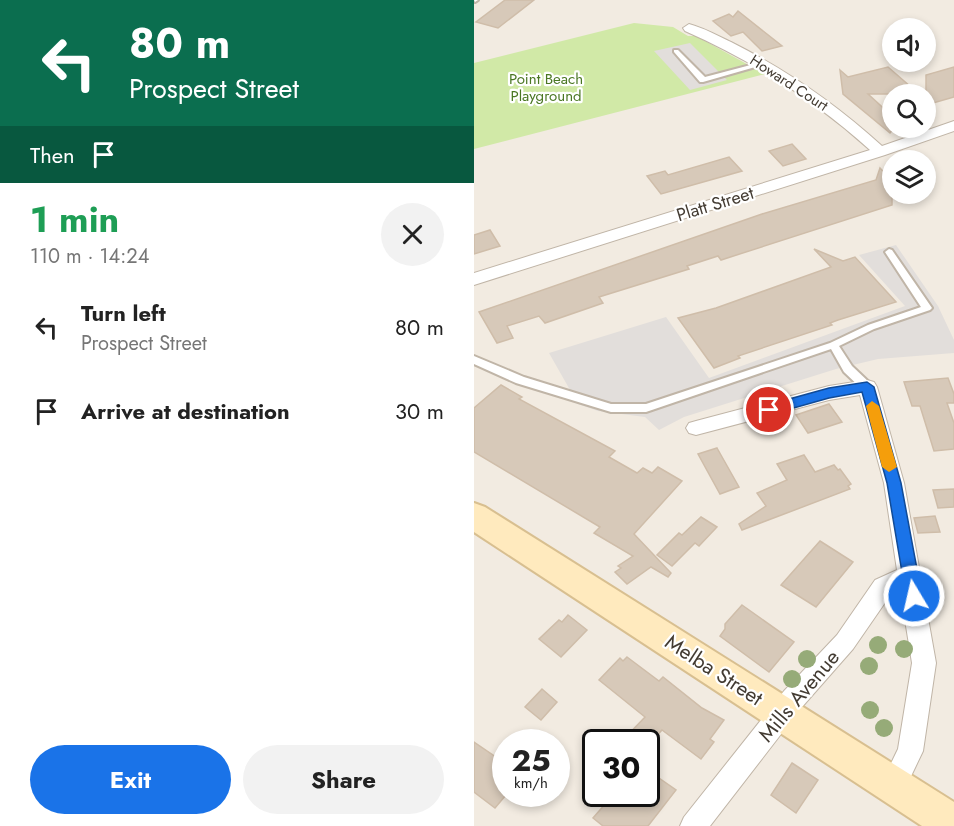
<!DOCTYPE html>
<html lang="en">
<head>
<meta charset="utf-8">
<style>
  body { margin:0; font-family:Jost,sans-serif; background:#f2f2f2; color:#222; height:100vh; display:flex; flex-direction:column; font-size:22px; white-space:nowrap }
  * { box-sizing:border-box; margin:0 }
  p { font-size:20px; color:#767676 }
  .icon { flex:none; width:33px; height:33px; fill:none; stroke:currentColor; stroke-width:2; stroke-linecap:round; stroke-linejoin:round }
  .map { position:relative; flex:1; overflow:hidden }
  .side { display:flex; flex-direction:column; background:#fff; width:474px }
  .side>* { flex:none }
  .top-card { background:#0b6e4f; color:#fff; overflow:hidden }
  .controls { position:absolute; left:408px; top:18px; display:grid; gap:12px }
  .controls a { display:grid; place-items:center; width:54px; height:54px; border-radius:50%; background:#fff; box-shadow:0 3px 9px #0003; font-size:30px }
  .speed { position:absolute; left:18px; top:729px; display:flex; gap:12px; font-size:30px; font-weight:700; text-align:center }
  .speed>* { display:grid; place-content:center; width:78px; height:78px; border-radius:50%; background:#fff; box-shadow:0 3px 9px #0003; line-height:1 }
  .speed small { font-size:15px; font-weight:400 }
  .speed .limit { border:3px solid #111; border-radius:9px; background:#fff; color:#111 }
  .pin { position:absolute; display:grid; place-items:center; width:51px; height:51px; color:#fff; margin:-26px; border:3px solid #fff; border-radius:50%; box-shadow:0 2px 6px #0007 }
  .me { position:absolute; width:66px; margin:-33px; rotate:351deg; stroke-linejoin:round; filter:drop-shadow(0 0 4px #0008) }
  .turn { display:flex; align-items:center; gap:21px; height:126px; padding:0 30px; font-size:27px }
  .turn .icon { width:78px; height:78px; stroke-width:2.5 }
  .turn b { display:block; font-size:42px; line-height:51px }
  .then { display:flex; align-items:center; height:57px; padding:0 30px; background:#0003; gap:12px; font-size:22px }
  .round { display:grid; place-items:center; flex:none; width:63px; height:63px; border-radius:32px; background:#f2f2f2 }
  .summary { display:flex; align-items:center; justify-content:space-between; height:102px; padding:0 30px }
  h1 { font-size:36px; font-weight:700; line-height:45px; color:#1e9e55 }
  .action { display:flex; gap:12px; margin-top:auto; padding:12px 30px }
  .action a { flex:1; height:69px; border-radius:36px; background:#1a73e8; color:#fff; font-size:24px; font-weight:700; line-height:69px; text-align:center }
  .action a+a { background:#f2f2f2; color:#222 }
  ul { padding:0; list-style:none }
  li { display:flex; align-items:center; gap:18px; height:84px; padding:0 30px }
  li div { flex:1 }
  li b { display:block; font-size:22px }
  li em { font-style:normal }
  main { display:flex; flex:1; min-height:0 }
  .map>svg:first-child { display:block }
</style>
</head>
<body>
<main>
<section class="side">
<div class="top-card">
<div class="turn"><svg class="icon" aria-label="left" viewBox="0 0 24 24"><path d="M17 20v-9H6M10 6l-5 5 5 5"/></svg><div><b>80 m</b>Prospect Street</div></div>
<div class="then">Then<svg class="icon" aria-label="arrive" viewBox="0 0 24 24"><path d="M6 21V4h12l-3 4 3 4H6"/></svg></div>
</div>
<div class="summary"><div><h1>1 min</h1><p>110 m · 14:24</p></div><a class="round"><svg class="icon" aria-label="close" viewBox="0 0 24 24"><path d="M6 6l12 12M18 6L6 18"/></svg></a></div>
<ul>
<li><svg class="icon" aria-label="left" viewBox="0 0 24 24"><path d="M17 20v-9H6M10 6l-5 5 5 5"/></svg><div><b>Turn left</b><p>Prospect Street</p></div><em>80 m</em></li>
<li><svg class="icon" aria-label="arrive" viewBox="0 0 24 24"><path d="M6 21V4h12l-3 4 3 4H6"/></svg><div><b>Arrive at destination</b></div><em>30 m</em></li>
</ul>
<div class="action"><a>Exit</a><a>Share</a></div>
</section>
<div class="map">
<svg width="480" height="826" viewBox="0 0 480 826">
  <rect width="100%" height="100%" fill="#f2ebe1"/>
  <path fill="#d1e9a7" d="M160,23L199,27L214,36H222L291,74L0,149V63Z"/>
  <g fill="#e2dedb">
    <path d="M216,43L253,80L216,90L180,51Z"/>
    <path d="M422,245L464,306L480,340V353L404,359L362,369L210,417L185,430L171,417L124,411L104,404L75,353L192,317L235,378L431,306L385,255Z"/>
  </g>
  <g fill="#d7c9b9" stroke="#cfbda9" stroke-width="1.5">
    <path d="M31,0H60L24,28L2,22Z"/>
    <path d="M264,11L308,46L288,51L269,32L257,36L239,21L255,14L259,17Z"/>
    <path d="M414,67L445,94H394L418,116L420,128L416,133L369,94L366,70L374,77Z"/>
    <path d="M480,67V97L452,105V75Z"/>
    <path d="M318,144L332,159L309,166L295,151Z"/>
    <path d="M255,157L268,171L187,194L173,176L191,171L194,175Z"/>
    <path d="M406,168L418,181V205L247,260L244,256L213,266L215,269L125,297L129,303L71,323L65,316L33,326L39,338L23,343L5,312L288,214L402,180Z"/>
    <path d="M16,230L26,246L0,254V235Z"/>
    <path d="M340,249L369,261L381,257L422,302L364,320L356,323L358,325L264,356L266,358L240,368L204,318L242,308L357,267Z"/>
    <path d="M474,378L480,394V403H473L480,423V449L460,451L446,406H438L430,382Z"/>
    <path d="M27,385L48,397L45,399L141,451L135,457L163,473L169,468L178,473L184,467L208,481L160,534L197,573L194,577L177,567L153,584L141,572L147,568L144,566L159,556L120,533L126,527L0,452V408Z"/>
    <path d="M355,404L368,422L334,433L322,415Z"/>
    <path d="M243,448L265,487L246,494L224,454Z"/>
    <path d="M330,455L341,472L360,465L364,470L366,469L377,484L374,486L376,489L268,530L265,524L292,506L283,493L313,480L303,464Z"/>
    <path d="M480,489V507L464,508L459,490Z"/>
    <path d="M461,516L466,532L444,533L440,518Z"/>
    <path d="M227,517L243,527L225,546L221,543L198,566L183,555L205,533L208,535Z"/>
    <path d="M346,541L379,562L342,607L307,585Z"/>
    <path d="M268,605L320,642L295,672L246,636L251,629V624Z"/>
    <path d="M94,615L113,630L87,657L65,639L85,620L88,622Z"/>
    <path d="M153,657L185,681L189,677L228,708L250,720L236,739L240,742L227,759L188,730L177,742H147L171,717L125,680L146,658L149,661Z"/>
    <path d="M68,689L83,702L67,720L51,707Z"/>
    <path d="M0,742L22,757L32,745V795L21,808L0,792Z"/>
    <path d="M318,763L344,780L322,813L297,795Z"/>
    <path d="M172,769L202,790L174,826H129L119,818L140,794H172Z"/>
  </g>
  <g fill="none" stroke-linecap="round" stroke-linejoin="round">
    <defs>
      <g id="service">
        <path d="M0,0H4L1,2Z"/>
        <path d="M200,50H204L231,77L288,62L292,64L229,82H226L200,52Z"/>
        <path d="M415,249L418,250L458,308L456,310L400,329L365,346L378,366L397,384L398,387L397,390H389L370,372L357,349L172,412H137L42,383L0,364V356L50,377L137,404H172L356,343L394,325L447,307L411,252Z"/>
      </g>
      <g id="minor">
        <path d="M215,24C230,28 244,36 257,42C313,70 363,105 408,146L480,121V131L411,155L0,285V273L396,150C341,100 279,61 211,31L209,28Z"/>
        <path d="M393,380L400,382L403,387L430,483L462,663L449,751L429,793L420,797L411,793L407,784L424,749L438,663L426,589L417,594L379,649L328,707L236,826H206L210,817L310,691L363,635L401,580L423,570L410,483L386,395L355,400L222,435L215,433L212,428L215,423L222,421L355,386Z"/>
      </g>
      <path id="secondary" d="M0,503L11,507L480,802V826H448L0,532Z"/>
    </defs>
    <use href="#service" stroke="#c0b5a7" stroke-width="4"/>
    <use href="#minor" stroke="#c0b5a7" stroke-width="2"/>
    <use href="#secondary" stroke="#d8bf90" stroke-width="4"/>
    <use href="#service" fill="#fff" fill-rule="evenodd"/>
    <use href="#minor" fill="#fff" fill-rule="evenodd"/>
    <use href="#secondary" fill="#ffeabe" fill-rule="evenodd"/>
  </g>
  <g fill="#96ab78">
    <circle cx="404" cy="645" r="9"/>
    <circle cx="430" cy="649" r="9"/>
    <circle cx="333" cy="659" r="9"/>
    <circle cx="395" cy="666" r="9"/>
    <circle cx="318" cy="679" r="9"/>
    <circle cx="396" cy="710" r="9"/>
    <circle cx="410" cy="728" r="9"/>
  </g>
  <path fill="#1a73e8" stroke="#114b97" stroke-width="1.5" d="M393,382L400,387L427,483L448,596L446,601H434L432,596L413,483L388,392L355,398L295,415L288,410L290,406L355,388Z"/>
  <path fill="#f59e0b" d="M398,401L405,406L423,467L415,472L408,467L392,406Z"/>
  <g text-anchor="middle" stroke-width="4.5" stroke-linejoin="round" paint-order="stroke">
    <g font-size="15" fill="#4a7723" stroke="#fff">
      <text x="72" y="84">Point Beach<tspan x="72" dy="17">Playground</tspan></text>
    </g>
    <g font-size="15" fill="#433b32" stroke="#fff">
      <text transform="translate(315 83) rotate(33)" y="5">Howard Court</text>
    </g>
    <g font-size="18" fill="#433b32" stroke="#fff">
      <text transform="translate(241 204) rotate(-17)" y="6">Platt Street</text>
    </g>
    <g font-size="21" fill="#433b32" stroke="#fff">
      <text transform="translate(240 670) rotate(33)" y="7">Melba Street</text>
      <text transform="translate(325 696) rotate(-50)" y="7">Mills Avenue</text>
    </g>
  </g>
</svg>
<div class="controls">
<a><svg class="icon" aria-label="sound" viewBox="0 0 24 24"><path d="M4 9h4l5-4v14l-5-4H4zM17 9q2 3 0 6"/></svg></a>
<a><svg class="icon" aria-label="search" viewBox="0 0 24 24"><circle cx="10" cy="10" r="6"/><path d="M15 15l6 6"/></svg></a>
<a><svg class="icon" aria-label="layers" viewBox="0 0 24 24"><path d="M12 4l9 5-9 5-9-5zM3 14l9 5 9-5"/></svg></a>
</div>
<div class="speed"><div>25<small>km/h</small></div><div class="limit">30</div></div>
<div class="pin" style="left:295px;top:410px;background:#d93025"><svg class="icon" aria-label="arrive" viewBox="0 0 24 24"><path d="M6 21V4h12l-3 4 3 4H6"/></svg></div>
<svg class="me" style="left:440px;top:596px" viewBox="-20 -20 40 40"><circle r="17" fill="#1a73e8" stroke="#fff" stroke-width="3"/><path d="M0-11L8 9 0 5-8 9z" fill="#fff"/></svg>
</div>
</main>
</body>
</html>
